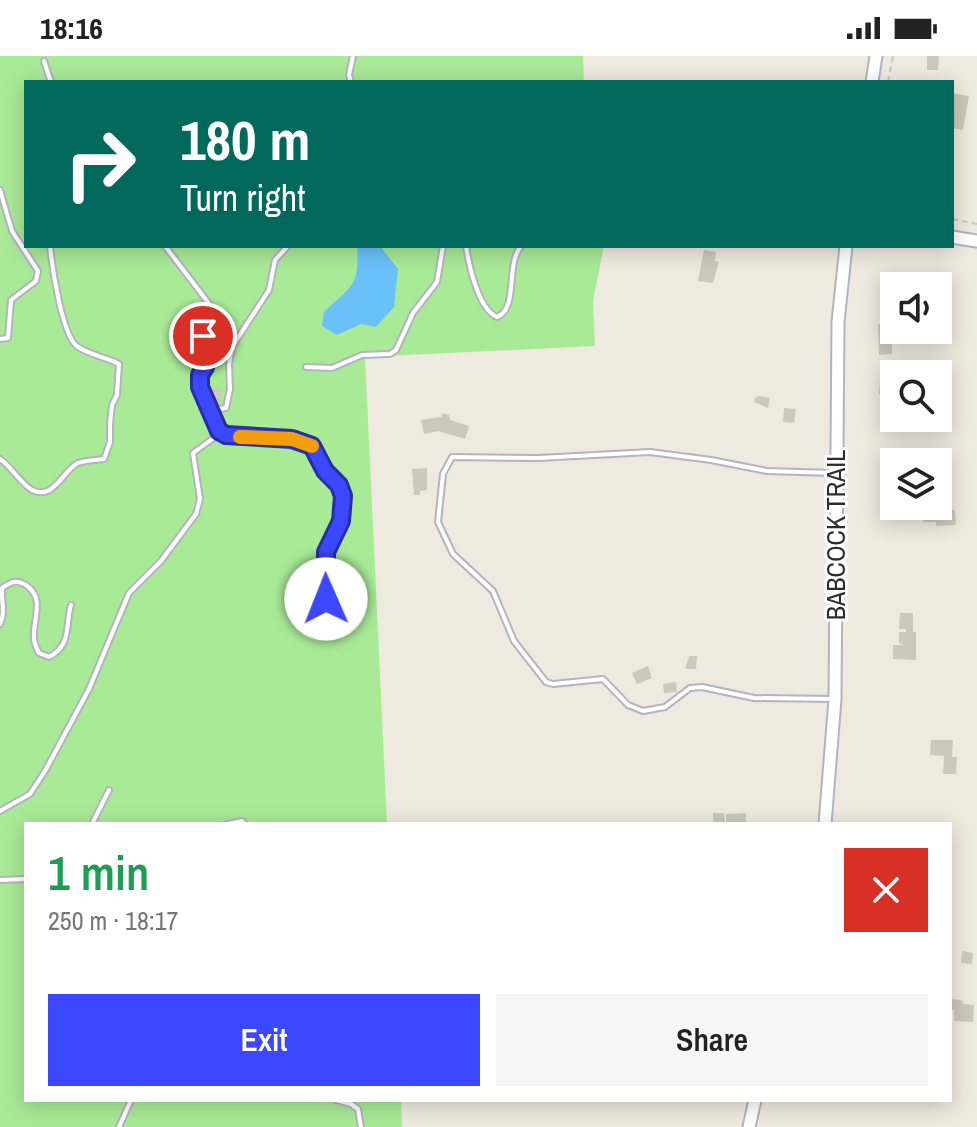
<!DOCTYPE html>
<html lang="en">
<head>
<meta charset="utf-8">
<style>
  body { margin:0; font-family:"Archivo Narrow",sans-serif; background:#f6f6f6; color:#222; height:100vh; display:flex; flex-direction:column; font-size:30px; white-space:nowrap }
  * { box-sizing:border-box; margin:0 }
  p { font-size:26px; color:#767676 }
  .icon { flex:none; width:44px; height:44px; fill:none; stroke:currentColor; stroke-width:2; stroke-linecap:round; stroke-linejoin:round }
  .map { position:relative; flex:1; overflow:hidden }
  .panel { position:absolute; left:24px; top:766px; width:928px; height:280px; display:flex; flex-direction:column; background:#fff; border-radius:0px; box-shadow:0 4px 20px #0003 }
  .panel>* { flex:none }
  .top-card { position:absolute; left:24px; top:24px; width:930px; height:168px; border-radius:0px; box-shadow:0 4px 20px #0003; background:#00695c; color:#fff; overflow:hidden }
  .buttons { position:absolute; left:880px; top:216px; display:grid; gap:16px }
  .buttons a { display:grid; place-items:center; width:72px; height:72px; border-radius:0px; background:#fff; box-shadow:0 4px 20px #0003; font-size:40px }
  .pin { position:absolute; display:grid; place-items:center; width:68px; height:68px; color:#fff; margin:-34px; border:4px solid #fff; border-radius:50%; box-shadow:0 2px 8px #0007 }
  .me { position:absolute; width:88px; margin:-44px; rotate:359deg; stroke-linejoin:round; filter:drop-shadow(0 0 6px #0008) }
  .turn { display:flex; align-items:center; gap:28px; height:168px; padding:0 24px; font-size:36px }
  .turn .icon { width:104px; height:104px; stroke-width:2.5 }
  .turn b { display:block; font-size:56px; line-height:68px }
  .round { display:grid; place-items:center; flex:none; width:84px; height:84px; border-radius:0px; background:#f6f6f6 }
  .headline { display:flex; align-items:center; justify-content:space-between; height:136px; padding:0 24px }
  h1 { font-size:48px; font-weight:600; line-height:60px; color:#1e9e55 }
  .button { display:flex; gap:16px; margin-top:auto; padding:16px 24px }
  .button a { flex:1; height:92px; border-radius:0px; background:#3c48ff; color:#fff; font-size:32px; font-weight:600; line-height:92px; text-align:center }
  .button a+a { background:#f6f6f6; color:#222 }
  .status { display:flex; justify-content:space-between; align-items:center; height:56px; padding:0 40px; background:#fff; direction:ltr }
  .status svg { height:22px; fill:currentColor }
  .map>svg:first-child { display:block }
</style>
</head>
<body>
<div class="status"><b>18:16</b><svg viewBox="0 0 49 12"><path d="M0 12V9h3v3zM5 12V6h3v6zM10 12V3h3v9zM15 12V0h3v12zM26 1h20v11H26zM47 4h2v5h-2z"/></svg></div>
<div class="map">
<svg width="977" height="1071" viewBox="0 0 977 1071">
  <rect width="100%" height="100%" fill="#efeadf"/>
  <path fill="#a9ea97" d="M0,0H583L584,26H26V190H604L593,245L595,290L365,301L387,768H26V1044H401L402,1071H0Z"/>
  <path fill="#6ac1f9" d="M357,190H380L398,213L394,251L376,271L361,268L337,279L322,270L324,256C351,230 360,231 357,190Z"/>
  <g fill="#cbc8bd">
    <path d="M927,0H939L938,14H927Z"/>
    <path d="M952,37L969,40L963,74L952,72Z"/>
    <path d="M704,194L716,196L715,205L719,206L713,227L698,225Z"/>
    <path d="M878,268H892V298L879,299Z"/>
    <path d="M894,311V337L879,338L881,312Z"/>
    <path d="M212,332L222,334L219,349L209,346Z"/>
    <path d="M759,340L770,342L768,352L754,346L755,342Z"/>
    <path d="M784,352L796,353L794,367L783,366Z"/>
    <path d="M443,357L449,359L450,364L469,370L465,383L438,375L424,378L421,364L441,361Z"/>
    <path d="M427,412V434L420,435V439H414L412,413Z"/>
    <path d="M949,451V454H955L956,469L936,470V466H923L925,453Z"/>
    <path d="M900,557H913V576H916V604L893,603V589H903L899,587V576H906V573H899Z"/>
    <path d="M689,600H697L696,613H685Z"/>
    <path d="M648,610L652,622L637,628L632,617Z"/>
    <path d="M676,626L677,636L664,637L663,628Z"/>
    <path d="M931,684H953L952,701H957L956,718H943L944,700L930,699Z"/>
    <path d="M713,757H724L725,768H713Z"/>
    <path d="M746,757V768H726V758Z"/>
    <path d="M962,895L973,897L972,908L961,907Z"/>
    <path d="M950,943L962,944L963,948L974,949L973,966L954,965V954H950Z"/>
  </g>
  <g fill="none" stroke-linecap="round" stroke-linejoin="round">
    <defs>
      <g id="service">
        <path d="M44,5L51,26"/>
        <path d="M351,26L349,19L353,0"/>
        <path d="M0,134L12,175L38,215L36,225L11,244L8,282L0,283"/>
        <path d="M165,190L210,249L213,257L203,280L202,294L205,311C196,326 201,339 210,354L226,352L230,333L229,308L232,291L269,234L275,204L288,190"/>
        <path d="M466,190C469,209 478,253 497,261C519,252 505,210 521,190"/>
        <path d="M306,311L332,312L362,299L390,298L396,294L413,257L437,226L443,190"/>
        <path d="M210,354L219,375L226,379L292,383L312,390L325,415L339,429L343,440L341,465L326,496V543"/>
        <path d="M0,403C11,410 20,427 32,434C54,445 63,414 78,407C86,404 96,404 104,403L110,386V368L112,349L117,339L119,308C106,301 90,299 78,291C62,281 52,210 50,190"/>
        <path d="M0,568C6,555 1,546 2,532C11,526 16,523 26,529C46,543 32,564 34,584C35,589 37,593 39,597L49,601C72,589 65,570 71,549"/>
        <path d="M833,643L754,642L702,631L690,632L665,651L643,655L628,649L603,623L553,628L546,626L514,585L493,535L453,498L438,466L443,418L452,401L539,402L650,396L711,404L767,415L834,417"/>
        <path d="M0,755L30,738L45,715L89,633L129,537L161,505L196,458L200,443L193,397L215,381L219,375"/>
        <path d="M92,768L109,734"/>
        <path d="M227,768L242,765L245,768"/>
        <path d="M0,824L26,823"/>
        <path d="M336,1044L351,1048L358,1053L361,1071"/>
        <path d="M119,1071L131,1044"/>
      </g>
      <g id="tertiary">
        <path d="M872,26L876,0"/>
        <path d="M952,181L977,185"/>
        <path d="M825,768L835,643L838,266L846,190"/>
        <path d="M749,1071L755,1044"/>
      </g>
    </defs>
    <use href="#service" stroke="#b3b3c2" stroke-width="8"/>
    <use href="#tertiary" stroke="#b3b3c2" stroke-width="15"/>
    <g stroke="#c8c8c8" stroke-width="2" stroke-dasharray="6 4" stroke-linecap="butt">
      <path d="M888,26L893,0"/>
      <path d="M952,163L977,168"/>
    </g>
    <use href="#service" stroke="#fff" stroke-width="4"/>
    <use href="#tertiary" stroke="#fff" stroke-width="11"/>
  </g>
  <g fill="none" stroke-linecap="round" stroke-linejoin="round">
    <defs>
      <path id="route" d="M203,280L205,311L200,319V331L219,375L226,379L292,383L312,390L325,415L339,429L343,440L341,465L326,496V543"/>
    </defs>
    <use href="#route" stroke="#272fa6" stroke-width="20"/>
    <use href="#route" stroke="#3c48ff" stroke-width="14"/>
    <path stroke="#f59e0b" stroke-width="14" d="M240,381L292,383L312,390"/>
  </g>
  <g text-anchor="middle" stroke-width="6" stroke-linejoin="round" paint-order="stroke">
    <g font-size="26" fill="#2d2d2d" stroke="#fff">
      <text transform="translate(836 479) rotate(-90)" y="9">BABCOCK TRAIL</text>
    </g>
  </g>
</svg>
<div class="buttons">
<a><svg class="icon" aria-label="sound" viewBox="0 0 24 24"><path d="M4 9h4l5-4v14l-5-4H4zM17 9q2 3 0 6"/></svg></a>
<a><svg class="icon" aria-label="search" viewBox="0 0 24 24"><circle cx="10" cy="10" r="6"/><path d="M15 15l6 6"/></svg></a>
<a><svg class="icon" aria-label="layers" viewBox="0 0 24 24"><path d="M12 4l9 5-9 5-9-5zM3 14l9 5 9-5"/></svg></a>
</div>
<div class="pin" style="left:203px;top:280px;background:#d93025"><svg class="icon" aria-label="arrive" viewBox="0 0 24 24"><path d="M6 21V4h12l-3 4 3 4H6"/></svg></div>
<svg class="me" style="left:326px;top:543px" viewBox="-20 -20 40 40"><circle r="19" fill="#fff"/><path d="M0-13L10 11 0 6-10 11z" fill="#3c48ff"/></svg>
<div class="top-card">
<div class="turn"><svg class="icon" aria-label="right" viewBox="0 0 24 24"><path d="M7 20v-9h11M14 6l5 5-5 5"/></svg><div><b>180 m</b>Turn right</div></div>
</div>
<section class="panel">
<div class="headline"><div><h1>1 min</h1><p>250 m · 18:17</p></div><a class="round" style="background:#d93025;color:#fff"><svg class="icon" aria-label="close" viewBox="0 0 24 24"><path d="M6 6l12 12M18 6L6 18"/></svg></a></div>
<div class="button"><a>Exit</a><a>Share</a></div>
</section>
</div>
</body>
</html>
